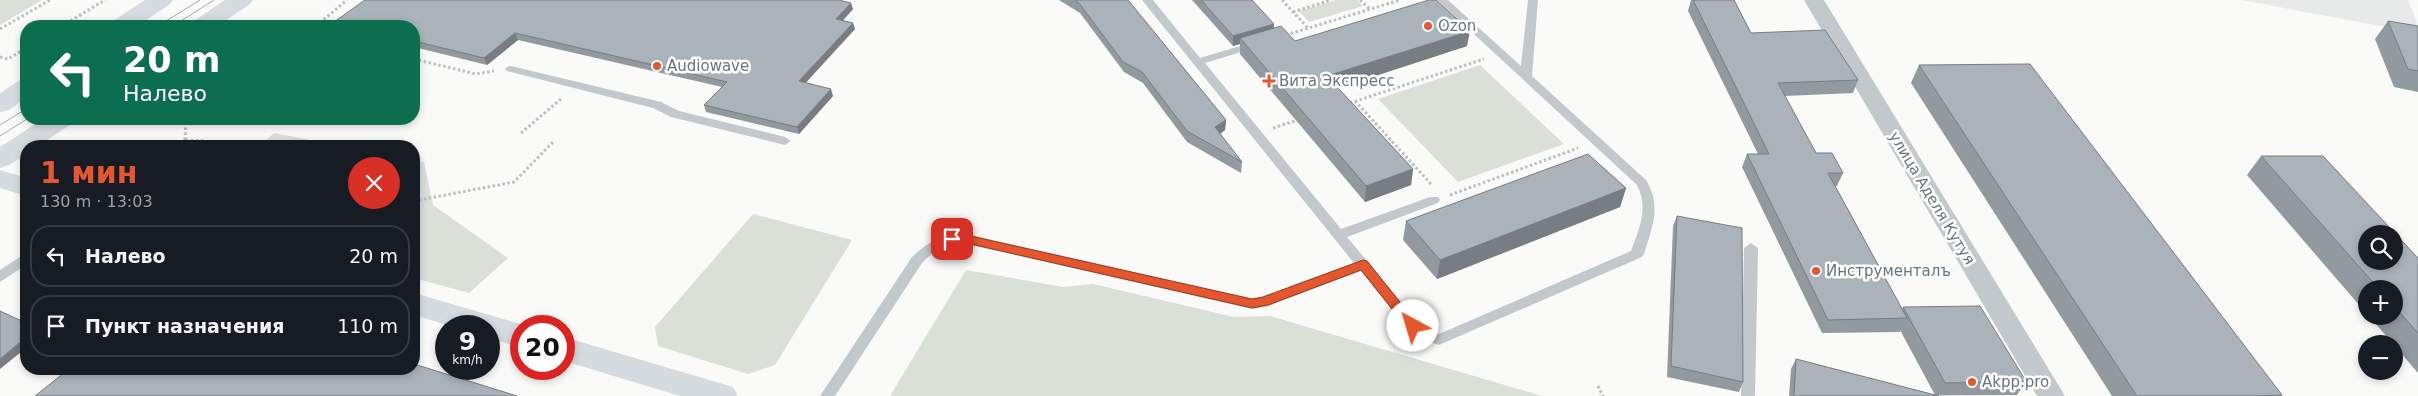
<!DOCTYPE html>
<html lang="ru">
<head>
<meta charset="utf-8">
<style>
  body { margin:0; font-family:"DejaVu Sans",sans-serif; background:#20242c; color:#f1f3f6; height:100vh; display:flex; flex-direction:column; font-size:19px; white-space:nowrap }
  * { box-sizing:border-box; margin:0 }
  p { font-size:16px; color:#9ea1a6 }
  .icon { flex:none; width:28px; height:28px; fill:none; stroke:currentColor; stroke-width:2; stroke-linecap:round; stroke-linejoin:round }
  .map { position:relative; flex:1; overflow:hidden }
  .panel { position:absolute; left:20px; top:140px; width:400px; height:235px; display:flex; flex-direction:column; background:#171b24; border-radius:20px; box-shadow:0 2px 8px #0003 }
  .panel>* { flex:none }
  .guide { position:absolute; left:20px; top:20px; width:400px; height:105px; border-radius:20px; box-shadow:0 2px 8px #0003; background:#0b6e4f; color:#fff; overflow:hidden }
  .controls { position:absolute; left:2358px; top:225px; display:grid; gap:10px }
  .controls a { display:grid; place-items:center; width:45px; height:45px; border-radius:50%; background:#171b24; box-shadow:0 2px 8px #0003; font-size:25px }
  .speed { position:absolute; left:435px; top:315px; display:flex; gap:10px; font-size:25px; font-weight:700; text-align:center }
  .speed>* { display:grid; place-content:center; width:65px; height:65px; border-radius:50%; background:#171b24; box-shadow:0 2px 8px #0003; line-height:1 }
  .speed small { font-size:12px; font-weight:400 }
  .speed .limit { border:8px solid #d22; background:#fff; color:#111 }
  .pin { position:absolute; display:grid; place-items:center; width:42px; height:42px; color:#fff; margin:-21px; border-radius:10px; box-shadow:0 2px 8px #0006 }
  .me { position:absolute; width:55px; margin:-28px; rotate:321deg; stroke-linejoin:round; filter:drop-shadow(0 0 4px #0008) }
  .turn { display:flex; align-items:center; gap:18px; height:105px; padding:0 20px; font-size:22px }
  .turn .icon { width:65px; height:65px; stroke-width:2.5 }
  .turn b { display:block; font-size:35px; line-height:42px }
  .round { display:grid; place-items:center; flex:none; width:52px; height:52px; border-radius:26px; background:#20242c }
  .headline { display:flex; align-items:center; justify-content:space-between; height:85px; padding:0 20px }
  h1 { font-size:30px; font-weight:800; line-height:38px; color:#e4572e }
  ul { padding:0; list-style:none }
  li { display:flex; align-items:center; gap:15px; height:62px; margin:0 10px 8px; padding:0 10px; border:2px solid #363941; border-radius:20px }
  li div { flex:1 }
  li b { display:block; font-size:19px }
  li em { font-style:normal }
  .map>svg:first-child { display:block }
</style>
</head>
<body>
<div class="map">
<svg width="2418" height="396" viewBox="0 0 2418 396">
  <rect width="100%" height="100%" fill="#fafaf8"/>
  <path fill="#e8e9e9" d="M2241,0H2408L2418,26V33Z"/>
  <g fill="#dadfd7">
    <path d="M0,0H42L0,25Z"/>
    <path d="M1337,0H1357L1363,6L1309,22L1299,11Z"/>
    <path d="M1480,65L1564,144L1458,182L1378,99Z"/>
    <path d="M274,133L343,146H260Z"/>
    <path d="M414,160L424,162L433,205L508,258L469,293L414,278Z"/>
    <path d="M753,214L852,240L775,365L748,374L658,346L655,327Z"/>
    <path d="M966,270L1063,287L1093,284L1234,317L1270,316L1542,396H890Z"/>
  </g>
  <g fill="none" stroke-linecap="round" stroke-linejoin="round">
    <g stroke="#bbbfc2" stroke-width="3" stroke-dasharray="2.5 2.5" stroke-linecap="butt">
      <path d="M1282,0L1308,28"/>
      <path d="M1360,0L1370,9"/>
      <path d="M1293,12L1331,0"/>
      <path d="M62,26L105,0"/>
      <path d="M316,26L347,0"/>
      <path d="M0,29L50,0"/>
      <path d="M1286,35L1400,0"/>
      <path d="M0,57L8,59L26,48"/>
      <path d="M414,59L476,74L494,71"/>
      <path d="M1355,101L1431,184"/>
      <path d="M1350,103L1484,59"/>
      <path d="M1273,128L1298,120"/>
      <path d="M521,133L561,99"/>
      <path d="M185,140L186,119"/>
      <path d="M172,146L187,140L204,141V146"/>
      <path d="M1450,195L1578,148"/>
      <path d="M414,201L514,182L553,142"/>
      <path d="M1598,386L1603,396"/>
    </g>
    <g fill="#c3c8cc" fill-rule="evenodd">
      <path d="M1142,0H1153L1200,58L1253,42H1261L1262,44L1261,46L1205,63L1341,229L1430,197H1438L1440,200L1438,203L1347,237L1418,322L1430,331L1439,334L1631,251C1639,229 1649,208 1637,185L1437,0H1448L1521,66L1528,0H1538L1532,76L1646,180C1662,206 1652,228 1644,254L1642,257L1439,345L1420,339L1408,330L1361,271L1269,306L1252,309L967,244C947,243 935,249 922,263L835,396H820L912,257C928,241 945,234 967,234L1252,299L1262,297L1354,263Z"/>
      <path d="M511,66L661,102L679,111L785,137L791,141L785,145L671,117L653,108L507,71L505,69L507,67Z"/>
      <path d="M1751,243L1758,248L1755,396H1741L1744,248Z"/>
      <path d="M26,253V265L0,282V270Z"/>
    </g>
    <path fill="#c3c8cc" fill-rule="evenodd" d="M1804,0H1824L2065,396H2037Z"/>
    <g fill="#d6dbdf" fill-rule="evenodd">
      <path d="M145,0H173L169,5L137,26H109L113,21Z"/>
      <path d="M225,0H253L249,5L217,26H190L194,21Z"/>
      <path d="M26,79V98L9,110L0,112V93L17,82Z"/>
      <path d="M43,119H74L70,125L38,146H26V154L9,165L0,168V147Z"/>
      <path d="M0,170L26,178V196L0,188Z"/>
      <path d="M414,293L527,326H521V348L489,338V326H451L414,315Z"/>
      <path d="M564,337L733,387L738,396H680L564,361Z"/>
    </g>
    <g stroke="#a2aab0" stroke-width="1">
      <path d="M158,26L200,0"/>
      <path d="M173,26L214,0"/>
      <path d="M0,125L26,109"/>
      <path d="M0,136L27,119"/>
    </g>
  </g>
  <g fill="#929a9f">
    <path d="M1059,0H1128L1226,120L1225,130L1220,134L1242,162L1241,173L1187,142L1143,83L1124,72L1080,13Z"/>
    <path d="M1192,0H1252L1274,28L1295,41L1467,46L1338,88L1413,169L1411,185L1365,202L1240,54V44L1233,46Z"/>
    <path d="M1691,0H1734L1751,33L1858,80L1853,93L1785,96L1816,153L1843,173L1837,186H1835L1902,309L1903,307L2026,381L2017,395L1789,396L1791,369L1796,359L1935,395L1900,330V332L1822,333L1742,167L1747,154H1758L1688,11Z"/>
    <path d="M853,9L843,20L855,29L805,83L833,96L799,134L706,112L704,105L722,87L518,40L487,65L414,47V26H336L334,22Z"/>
    <path d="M2388,21L2418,26V92L2394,87L2375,39Z"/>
    <path d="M1919,65L2282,395L2281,396H2112L1911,83Z"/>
    <path d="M2261,156L2418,258V373L2394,345V344H2393L2369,316H2394V289H2366V313L2247,175Z"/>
    <path d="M1626,188L1620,207L1437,279L1403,240L1406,221Z"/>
    <path d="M1677,216L1743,382L1739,392L1667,377L1673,226Z"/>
  </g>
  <g fill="#777d82">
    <path d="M851,3L853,9L838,26L836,19Z"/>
    <path d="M853,23L855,29L801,88L799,81Z"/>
    <path d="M1274,24L1273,34L1240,38V44L1233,46V36Z"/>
    <path d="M1470,31L1467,46L1326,92L1327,76Z"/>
    <path d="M515,33L518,40L487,65L484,58Z"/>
    <path d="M831,89L833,96L799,134L797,127Z"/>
    <path d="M1226,120L1225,130L1215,138V127Z"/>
    <path d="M1413,169L1411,185L1365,202L1366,186Z"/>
    <path d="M1626,188L1620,207L1437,279L1440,260Z"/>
    <path d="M26,337V348L0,369V359Z"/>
  </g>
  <g fill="#aab3b9" stroke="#777d82" fill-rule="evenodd">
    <path d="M365,0H839L851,3L836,19L853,23L799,81L831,89L797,127L704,105L727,82L515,33L484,58L414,41V26H351L334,22Z"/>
    <path d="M1075,0H1128L1226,120L1215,127L1242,162L1187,131L1142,72L1123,62L1079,3Z"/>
    <path d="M1201,0H1252L1274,24L1233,36Z"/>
    <path d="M1429,0H1436L1470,31L1327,76L1413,169L1366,186L1240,38L1281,26L1295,41Z"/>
    <path d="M1693,0H1734L1751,33L1825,30L1858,80L1778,83L1816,153H1832L1843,173H1828L1907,318L1828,320L1747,154H1769Z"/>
    <path d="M2388,21L2418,26V71L2408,69Z"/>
    <path d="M2030,64L2282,395L2255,396H2137L1919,65Z"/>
    <path d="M1588,154L1626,188L1440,260L1406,221Z"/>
    <path d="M2261,156H2323L2418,258V333L2394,306V289H2379ZM2366,234H2394V261H2366Z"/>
    <path d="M1677,216L1742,228L1743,382L1671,366Z"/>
    <path d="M1980,306L2026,381L1945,383L1903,307Z"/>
    <path d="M0,311L26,323V337L0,359Z"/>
    <path d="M1796,359L1939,396H1794Z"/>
    <path d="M414,364L517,396H35L69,369H414Z"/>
  </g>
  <path fill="#e4572e" stroke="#94391e" d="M952,235H966L1252,299L1263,297L1363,260L1367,261L1419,326L1413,331L1408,329L1361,270L1268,305L1252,308L966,243L948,242L946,239L948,236Z"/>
  <g fill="#e4572e" stroke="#fff" stroke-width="2">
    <circle cx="1428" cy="26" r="5"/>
    <circle cx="657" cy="66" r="5"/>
    <path d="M1266.5 73.5h5v5h5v5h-5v5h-5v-5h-5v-5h5z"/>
    <circle cx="1816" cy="271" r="5"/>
    <circle cx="1972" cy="382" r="5"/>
  </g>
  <g text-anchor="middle" stroke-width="5" stroke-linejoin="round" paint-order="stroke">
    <g font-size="15" fill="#657683" stroke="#fff" text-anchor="start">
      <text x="1438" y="31">Ozon</text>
      <text x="667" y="71">Audiowave</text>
      <text x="1279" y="86">Вита Экспресс</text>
      <text x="1826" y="276">Инструменталъ</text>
      <text x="1982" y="387">Akpp.pro</text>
    </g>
    <g font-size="15" fill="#657683" stroke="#fff">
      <text transform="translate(1932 198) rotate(59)" y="5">улица Аделя Кутуя</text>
    </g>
  </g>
</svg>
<div class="controls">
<a><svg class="icon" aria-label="search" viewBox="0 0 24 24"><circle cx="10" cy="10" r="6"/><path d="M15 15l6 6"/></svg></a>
<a>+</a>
<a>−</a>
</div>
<div class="speed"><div>9<small>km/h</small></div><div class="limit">20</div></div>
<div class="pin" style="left:952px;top:239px;background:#d93025"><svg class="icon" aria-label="arrive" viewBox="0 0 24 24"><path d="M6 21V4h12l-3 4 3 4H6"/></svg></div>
<svg class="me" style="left:1413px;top:326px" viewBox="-20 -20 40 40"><circle r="19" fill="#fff"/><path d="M0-13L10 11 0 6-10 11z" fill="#e4572e"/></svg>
<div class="guide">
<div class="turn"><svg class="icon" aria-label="left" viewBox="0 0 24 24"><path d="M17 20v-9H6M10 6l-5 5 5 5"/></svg><div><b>20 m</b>Налево</div></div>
</div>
<section class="panel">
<div class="headline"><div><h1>1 мин</h1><p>130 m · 13:03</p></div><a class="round" style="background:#d93025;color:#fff"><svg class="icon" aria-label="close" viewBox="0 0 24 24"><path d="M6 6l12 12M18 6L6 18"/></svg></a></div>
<ul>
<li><svg class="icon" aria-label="left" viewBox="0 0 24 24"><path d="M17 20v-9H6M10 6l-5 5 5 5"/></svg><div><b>Налево</b></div><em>20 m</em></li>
<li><svg class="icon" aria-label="arrive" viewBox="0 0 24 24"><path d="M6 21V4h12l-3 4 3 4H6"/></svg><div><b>Пункт назначения</b></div><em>110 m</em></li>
</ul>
</section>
</div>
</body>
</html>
